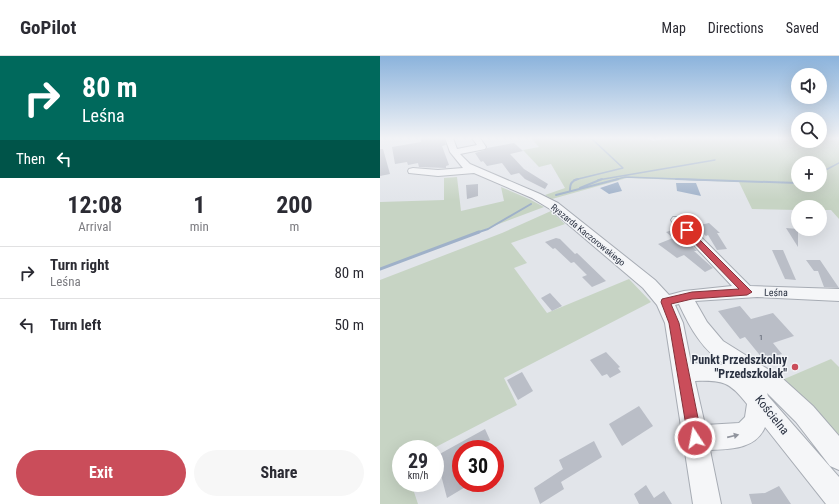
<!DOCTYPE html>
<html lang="en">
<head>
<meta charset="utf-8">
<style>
  body { margin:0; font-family:"Roboto Condensed",sans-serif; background:#f7f7f7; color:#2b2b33; height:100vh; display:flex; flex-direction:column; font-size:15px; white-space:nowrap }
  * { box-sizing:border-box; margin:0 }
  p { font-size:13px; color:#7c7c81 }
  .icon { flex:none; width:22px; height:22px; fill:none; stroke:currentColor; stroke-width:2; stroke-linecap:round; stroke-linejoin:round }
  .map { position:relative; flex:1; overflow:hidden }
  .details { display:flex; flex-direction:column; background:#fff; width:380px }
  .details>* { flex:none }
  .hud { background:#00695c; color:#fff; overflow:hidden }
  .controls { position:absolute; left:411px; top:12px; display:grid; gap:8px }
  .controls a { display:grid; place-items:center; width:36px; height:36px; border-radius:50%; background:#fff; box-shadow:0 4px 16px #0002; font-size:20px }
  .speed { position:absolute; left:12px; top:384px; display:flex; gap:8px; font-size:20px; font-weight:700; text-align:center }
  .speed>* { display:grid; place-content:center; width:52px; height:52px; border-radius:50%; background:#fff; box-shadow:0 4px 16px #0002; line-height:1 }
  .speed small { font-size:10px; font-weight:400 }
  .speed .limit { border:6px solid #d22; background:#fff; color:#111 }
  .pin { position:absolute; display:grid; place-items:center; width:34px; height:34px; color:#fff; margin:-17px; border:2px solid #fff; border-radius:50%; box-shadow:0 1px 4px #0007 }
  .me { position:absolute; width:44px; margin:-22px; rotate:349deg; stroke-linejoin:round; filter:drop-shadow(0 0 3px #0008) }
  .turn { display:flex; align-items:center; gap:14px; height:84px; padding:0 16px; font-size:18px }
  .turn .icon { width:52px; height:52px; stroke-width:2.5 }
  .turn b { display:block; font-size:28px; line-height:34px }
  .then { display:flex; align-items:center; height:38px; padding:0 16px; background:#0003; gap:8px; font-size:15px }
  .eta { display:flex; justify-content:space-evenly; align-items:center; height:68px; text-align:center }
  .eta b { font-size:24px; font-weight:700; line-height:28px }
  .action { display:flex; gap:8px; margin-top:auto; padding:8px 16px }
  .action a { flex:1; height:46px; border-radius:24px; background:#ca4d5a; color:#fff; font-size:16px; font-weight:700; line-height:46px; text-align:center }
  .action a+a { background:#f7f7f7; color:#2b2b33 }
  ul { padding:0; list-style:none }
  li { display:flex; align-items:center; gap:12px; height:52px; padding:0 16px; border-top:1px solid #e1e1e2 }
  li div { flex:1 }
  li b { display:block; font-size:15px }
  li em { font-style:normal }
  header { display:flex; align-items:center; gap:24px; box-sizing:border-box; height:56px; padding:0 20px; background:#fff; border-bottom:1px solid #e1e1e2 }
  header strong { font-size:19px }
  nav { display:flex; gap:22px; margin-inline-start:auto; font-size:14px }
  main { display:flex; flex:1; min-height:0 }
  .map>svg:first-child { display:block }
</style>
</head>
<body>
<header>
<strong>GoPilot</strong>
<nav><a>Map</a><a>Directions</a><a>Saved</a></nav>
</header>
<main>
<section class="details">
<div class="hud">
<div class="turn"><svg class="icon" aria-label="right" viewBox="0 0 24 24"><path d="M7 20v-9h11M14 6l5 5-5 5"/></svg><div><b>80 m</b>Leśna</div></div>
<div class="then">Then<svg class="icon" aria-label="left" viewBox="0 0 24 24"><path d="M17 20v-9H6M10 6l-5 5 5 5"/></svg></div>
</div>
<div class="eta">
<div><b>12:08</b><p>Arrival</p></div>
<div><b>1</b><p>min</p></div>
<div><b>200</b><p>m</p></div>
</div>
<ul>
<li><svg class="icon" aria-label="right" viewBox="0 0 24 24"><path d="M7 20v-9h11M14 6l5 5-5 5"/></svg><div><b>Turn right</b><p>Leśna</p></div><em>80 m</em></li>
<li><svg class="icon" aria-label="left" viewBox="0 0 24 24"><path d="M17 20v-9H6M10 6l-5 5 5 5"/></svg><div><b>Turn left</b></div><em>50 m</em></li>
</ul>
<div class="action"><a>Exit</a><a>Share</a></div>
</section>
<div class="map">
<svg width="459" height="448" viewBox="0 0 459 448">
  <rect width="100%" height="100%" fill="#e2e5ea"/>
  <g fill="#c7d4c4" fill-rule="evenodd">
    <path d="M151,82H266L273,85L294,82H418V85H440V82H459V163L451,154H440V151H418V154L372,153L359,126L247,122L172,143L165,139L185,132L171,108L159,111L143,94L159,91ZM418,107H440V129H418Z"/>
    <path d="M77,121L81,155L124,145L121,131L149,143L164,151L0,213V146L64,144V122Z"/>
    <path d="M171,155L185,168L131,187L147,207L134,212L167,257L249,223L271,246L124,322L137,349L52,393H21V427H31L38,448H0V224L122,177Z"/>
    <path d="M451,303L459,311V396L402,324Z"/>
  </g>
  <g fill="#9fb1c9">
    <path d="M238,126L242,135L229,138L220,132Z"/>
    <path d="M296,127H316L321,140L297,135Z"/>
  </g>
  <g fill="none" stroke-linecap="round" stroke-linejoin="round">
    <g stroke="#9fb1c9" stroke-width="1.5">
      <path d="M440,117L459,107"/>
      <path d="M194,124L243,112L211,82"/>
      <path d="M218,124L335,104"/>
      <path d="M234,124L245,121L325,124"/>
    </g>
    <g stroke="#9fb1c9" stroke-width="2">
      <path d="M296,123L418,127"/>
      <path d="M200,132L222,123"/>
      <path d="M190,135C190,128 191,125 198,123"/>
      <path d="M176,139L238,123"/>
      <path d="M96,177L108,173L151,148"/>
    </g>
    <path stroke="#9fb1c9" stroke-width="3" d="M0,213L99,176"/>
  </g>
  <g fill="#babec7">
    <path d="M41,82H64L66,89L62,90L69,109L66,110V112L39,111L38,107L28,109L27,106L15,108L12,91L41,86Z"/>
    <path d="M134,87L143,95L130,98L144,113L168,128L165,133L145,123L139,117L131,119L122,107L107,110L103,105L101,106L95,97L105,94L107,92Z"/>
    <path d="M0,93H3L10,118L0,120Z"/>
    <path d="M98,128V140L87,143L86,129Z"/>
    <path d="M329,167L340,177H337L347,193L337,194L328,179L326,180L315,170Z"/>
    <path d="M406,172L418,173V191Z"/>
    <path d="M296,173L317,195H314L333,212L325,216L304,199L297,202L278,188L293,182L286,176Z"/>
    <path d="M176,182L180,183L195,198L197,197L226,225L212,231L202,221L207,219L194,206L191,207L175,192L173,193L165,186Z"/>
    <path d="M392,194H403L416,224L405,223Z"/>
    <path d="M426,204H440L459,232L444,231L438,215H434Z"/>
    <path d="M170,237L182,250L172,255L161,242Z"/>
    <path d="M360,250L371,263L393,257L414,280L393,287L402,298L383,303L365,281L360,283L338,255Z"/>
    <path d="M226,296L240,311L238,312L241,316L230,322L227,318L222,320L210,304Z"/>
    <path d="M142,316L153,335L138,344L127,324Z"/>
    <path d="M259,350L273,370L242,390L229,368Z"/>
    <path d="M105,373L110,384L95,393H81V427H92L67,442L56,400Z"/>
    <path d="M214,385L222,401L181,426L184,433L160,448L154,432L183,413L179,404Z"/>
    <path d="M266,429L274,442L284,435L292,448H259L254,438Z"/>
    <path d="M399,430L411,448H372L369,438L385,437Z"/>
  </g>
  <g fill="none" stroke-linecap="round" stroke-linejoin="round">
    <defs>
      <path id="minor" d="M65,82H73L77,93L97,89L92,82H100L106,91L105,93L80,98L90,108L160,138L178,147L275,224L289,239L304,235L352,230L293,167L291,164L293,161H301L370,230L459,233V245L377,241L315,245L327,266L343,285L402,322L433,350L459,380V414L450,410L416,366L387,337L388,340L459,421V448H446L385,371C376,393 351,393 330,394L341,448H313L285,267L277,249L263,232L170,153L152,142L94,117L58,120L29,117L28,115L29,113L33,112L58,114L83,112L70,96ZM299,248C310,272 323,295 346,309L311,307L303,267L295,249ZM315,325C343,324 350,326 367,348L365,361L359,367L325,369Z"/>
    </defs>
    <use href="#minor" stroke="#a7acb4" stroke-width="2"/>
    <use href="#minor" fill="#f5f6f8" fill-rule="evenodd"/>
  </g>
  <defs><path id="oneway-solid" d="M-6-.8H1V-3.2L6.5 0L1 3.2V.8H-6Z"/></defs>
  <use fill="#90949d" href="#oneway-solid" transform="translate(353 380) rotate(-13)"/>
  <linearGradient id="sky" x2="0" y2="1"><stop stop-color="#8bb3dc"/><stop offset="0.57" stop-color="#f2f3f6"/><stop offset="1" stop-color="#f2f3f6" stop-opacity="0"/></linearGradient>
  <rect width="459" height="144" fill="url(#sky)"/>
  <path fill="#ca4d5a" stroke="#83323a" d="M304,173H309L372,236L367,239L312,243L291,248L299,267L322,382L320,386L315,389L310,386L308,382L289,267L281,246L282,243L312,236L359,233L304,176Z"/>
  <circle fill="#ca4d5a" stroke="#f2f4f7" stroke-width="1.5" cx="415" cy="311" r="4"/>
  <g text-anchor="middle" stroke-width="3" stroke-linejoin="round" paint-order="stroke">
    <g font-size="8" fill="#4f5563">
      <text x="381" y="284">1</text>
    </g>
    <g font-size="9" fill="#2b3242" stroke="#f2f4f7">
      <text transform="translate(208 179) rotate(39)" y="3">Ryszarda Kaczorowskiego</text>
    </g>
    <g font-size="10" fill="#2b3242" stroke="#f2f4f7">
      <text transform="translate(396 236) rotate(1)" y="4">Leśna</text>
    </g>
    <g font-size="12" font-weight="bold" fill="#2b3242" stroke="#f2f4f7" text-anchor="end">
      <text x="407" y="308">Punkt Przedszkolny<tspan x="407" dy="14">"Przedszkolak"</tspan></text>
    </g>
    <g font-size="12" fill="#2b3242" stroke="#f2f4f7">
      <text transform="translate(392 359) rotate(51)" y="4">Kościelna</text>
    </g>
  </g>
</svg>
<div class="controls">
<a><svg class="icon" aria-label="sound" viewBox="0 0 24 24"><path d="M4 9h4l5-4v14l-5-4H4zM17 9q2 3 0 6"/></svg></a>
<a><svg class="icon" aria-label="search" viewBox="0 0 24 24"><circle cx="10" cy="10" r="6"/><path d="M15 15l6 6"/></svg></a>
<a>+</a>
<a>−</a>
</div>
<div class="speed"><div>29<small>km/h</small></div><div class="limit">30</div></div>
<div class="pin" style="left:307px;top:174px;background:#d93025"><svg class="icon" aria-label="arrive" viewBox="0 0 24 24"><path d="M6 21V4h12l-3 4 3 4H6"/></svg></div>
<svg class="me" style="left:315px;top:382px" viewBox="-20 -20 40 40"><circle r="17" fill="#ca4d5a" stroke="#fff" stroke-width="3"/><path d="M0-11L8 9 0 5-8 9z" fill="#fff"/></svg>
</div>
</main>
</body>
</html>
